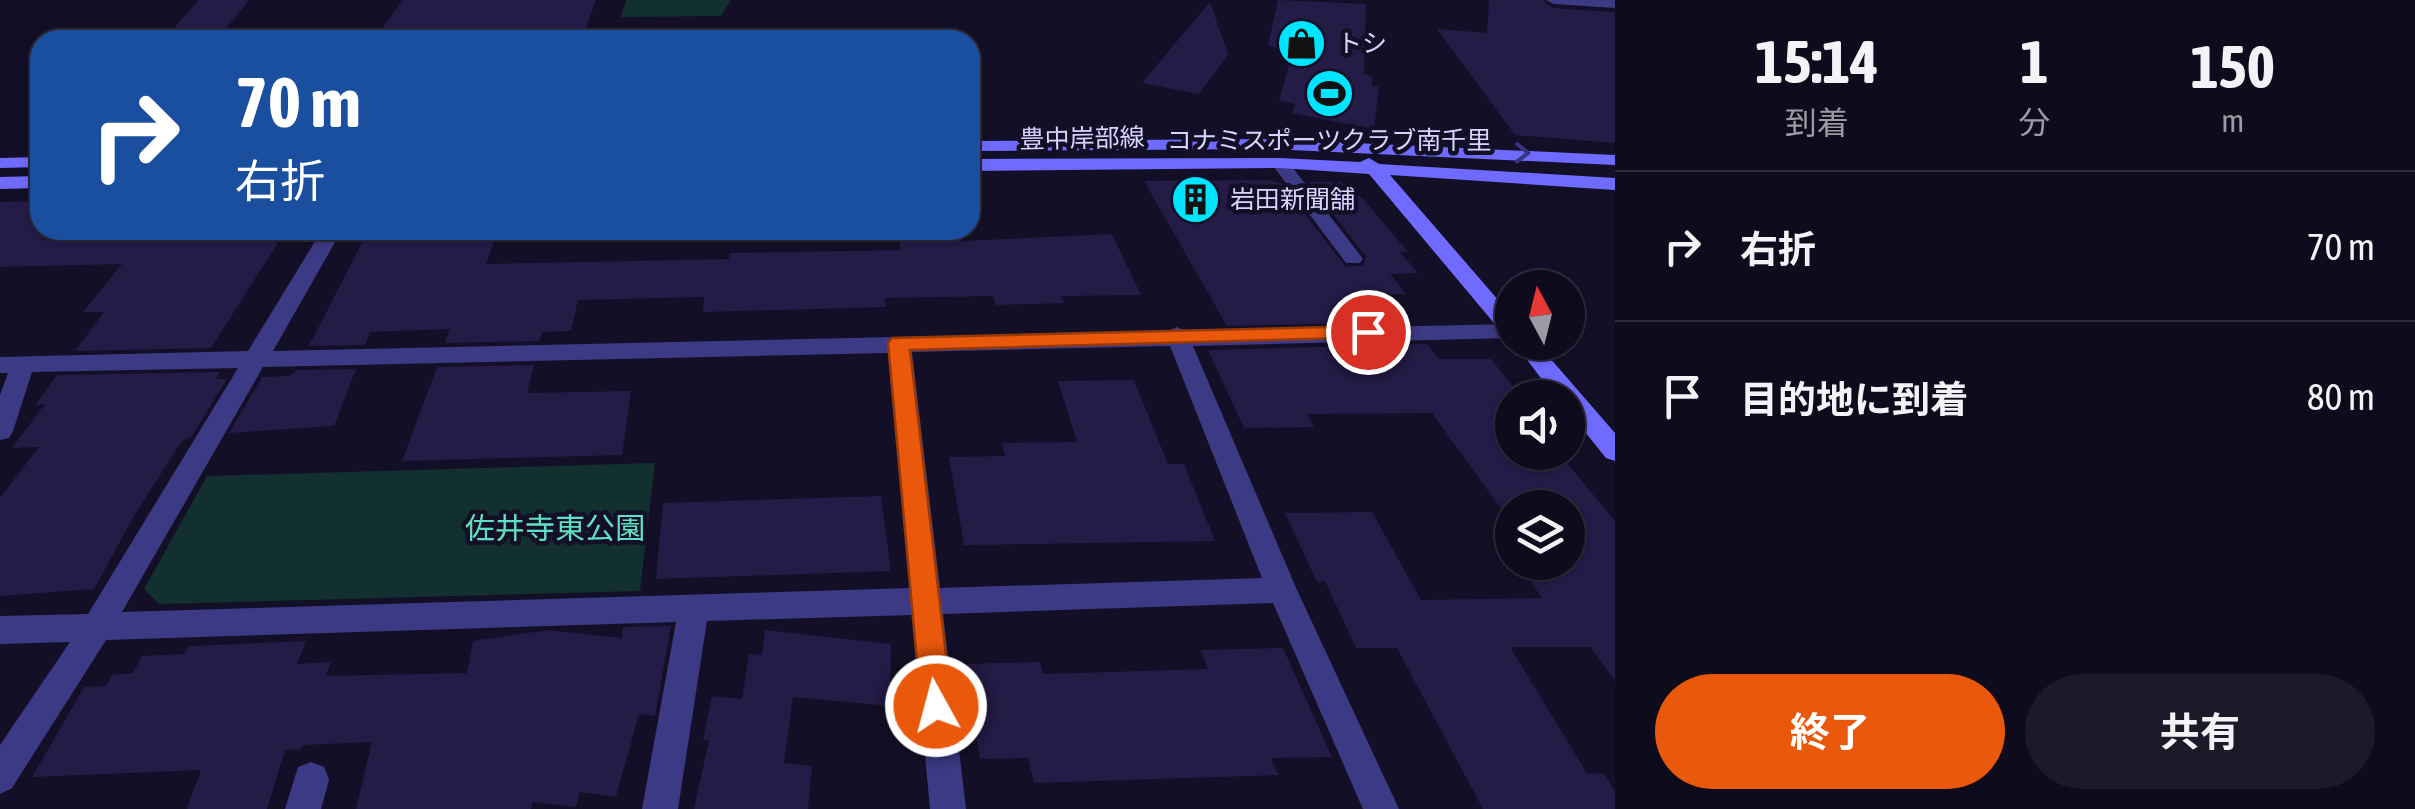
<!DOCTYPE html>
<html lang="ja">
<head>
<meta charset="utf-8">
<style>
  body { margin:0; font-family:"Asap Condensed","Noto Sans JP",sans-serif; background:#1c1929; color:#f1f3f6; height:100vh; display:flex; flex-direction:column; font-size:38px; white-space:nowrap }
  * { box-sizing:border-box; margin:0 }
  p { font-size:32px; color:#9b9ba3 }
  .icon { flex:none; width:55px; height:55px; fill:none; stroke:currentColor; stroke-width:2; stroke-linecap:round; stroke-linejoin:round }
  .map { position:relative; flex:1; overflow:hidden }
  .sheet { display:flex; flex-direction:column; background:#0e0b1c; width:800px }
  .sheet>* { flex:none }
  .guide { position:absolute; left:30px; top:30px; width:950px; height:210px; border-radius:30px; box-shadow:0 2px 8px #0004,0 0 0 2px #2e2b3b; background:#1a4fa0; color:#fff; overflow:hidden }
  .needle { width:65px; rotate:353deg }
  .fabs { position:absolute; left:1495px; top:270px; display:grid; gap:20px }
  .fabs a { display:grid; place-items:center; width:90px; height:90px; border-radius:50%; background:#0e0b1c; box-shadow:0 2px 8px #0004,0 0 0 2px #2e2b3b; font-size:50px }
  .pin { position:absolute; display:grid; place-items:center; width:85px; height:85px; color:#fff; margin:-42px; border:5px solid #fff; border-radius:50%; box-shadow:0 2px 10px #0007 }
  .me { position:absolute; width:110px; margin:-55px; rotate:353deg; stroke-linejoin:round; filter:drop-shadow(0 0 8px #0008) }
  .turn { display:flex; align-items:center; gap:35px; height:210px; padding:0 40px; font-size:45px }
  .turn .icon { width:130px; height:130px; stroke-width:2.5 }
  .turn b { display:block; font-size:70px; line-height:85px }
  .eta { display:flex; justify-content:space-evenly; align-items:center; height:170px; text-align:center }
  .eta b { font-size:60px; font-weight:700; line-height:70px }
  .button { display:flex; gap:20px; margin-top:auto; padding:20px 40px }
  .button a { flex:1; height:115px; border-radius:60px; background:#ea580c; color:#fff; font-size:40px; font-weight:700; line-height:115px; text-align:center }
  .button a+a { background:#1c1929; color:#f1f3f6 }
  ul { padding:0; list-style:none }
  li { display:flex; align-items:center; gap:30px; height:150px; padding:0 40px; border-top:2px solid #2e2b3b }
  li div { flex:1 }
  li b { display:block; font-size:38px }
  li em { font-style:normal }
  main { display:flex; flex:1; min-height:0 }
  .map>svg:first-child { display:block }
</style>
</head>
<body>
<main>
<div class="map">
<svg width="1615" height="809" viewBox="0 0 1615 809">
  <rect width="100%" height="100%" fill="#130f26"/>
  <g fill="#12302f">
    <path d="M626,0H731L721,16L621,17Z"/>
    <path d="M655,463L640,591L159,604L144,589L207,476Z"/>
  </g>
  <g fill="#241b47">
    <path d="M199,0H249L217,40H163Z"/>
    <path d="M402,0H596L582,40H374Z"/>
    <path d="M1278,0L1366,4L1364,74L1373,76L1372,86L1379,87L1374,129L1292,113L1295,104L1279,101L1293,50L1268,46Z"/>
    <path d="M1489,0H1542L1553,8L1615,12V143L1515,135L1437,29L1487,33Z"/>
    <path d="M1210,2L1228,55L1199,94L1142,83Z"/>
    <path d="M1268,180L1281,183L1346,267L1363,265L1366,257L1309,182H1341L1364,200L1408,252H1400L1418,273L1390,274L1406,294H1386L1409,322L1227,326L1144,181Z"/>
    <path d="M40,201V230H286L211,348L75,351L104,312H83L122,264L0,267V202Z"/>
    <path d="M433,230H498L486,264L729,259V253L901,250L898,232L921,230H959L962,241L1112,234L1141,295L1061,296L1064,303L996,305L993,296L884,298L886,307L703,312L704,297L578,300L571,331L542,332L539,341L445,343L450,329L370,332L365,345L309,346L367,233Z"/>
    <path d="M1427,344L1439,359H1491L1522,398H1512V452H1558L1615,521V681L1590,647H1510L1587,773L1604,774L1615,791V809H1483L1397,648H1356L1325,581L1317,582L1285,513L1372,512L1421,600L1542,598L1517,562H1568V508H1512V524L1432,413L1307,414L1314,427L1244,428L1208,350Z"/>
    <path d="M534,365L527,393L631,391L622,455L402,461L437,367Z"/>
    <path d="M356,369L334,426L229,433L262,377L289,376L297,370Z"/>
    <path d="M220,372L216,379H227L192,436L181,442L134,516L94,589L0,596V498L39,447L12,448L45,404L35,405L57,375Z"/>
    <path d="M1134,380L1168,464H1184L1215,541L964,545L949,457L1005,456L1002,443L1077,442L1058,381Z"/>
    <path d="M881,496L891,571L656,579L663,503Z"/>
    <path d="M671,626L655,716L639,714L616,797L580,792L576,807L533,802L531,809H356L372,742L303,745L301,749L285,750L267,809H187L201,770L32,777L84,687L106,686L112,675L133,673L142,656L184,654L189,646L306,641L297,664L331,662L326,676L467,673L473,641L548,630L622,638L623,627Z"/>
    <path d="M765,630L891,644L890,706L793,697L784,763L812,766L808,809H694L709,740H703L712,696L742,699L749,654L762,655Z"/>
    <path d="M1283,648L1332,757L1271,758L1278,775L1034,783L1028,758L980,759L964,664L1040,662L1043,674L1208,669L1201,650Z"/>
  </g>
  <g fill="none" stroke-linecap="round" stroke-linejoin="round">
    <g fill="#3d3a85" fill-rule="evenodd">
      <path d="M1546,0H1615V8L1553,4Z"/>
      <path d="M1280,158L1286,159L1360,255L1363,259L1360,263H1346L1271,163Z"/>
      <path d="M322,230H342L273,351L1168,331L1177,327L1186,331L1512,324V338L1193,346L1297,590L1399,809H1363L1273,603L943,614L966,809H930L912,615L707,621L678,809H642L676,622L106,640L12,788L0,794V745L70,642L0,644V616L88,614L238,368L32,372L13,431L9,438L0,440V395L8,373H0V357L248,351ZM1170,346L1262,578L940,588L912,352ZM888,353L910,588L122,612L263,367Z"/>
      <path d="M311,762L324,767L329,780L321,809H285L298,767Z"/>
    </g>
    <g fill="#6f6bff" fill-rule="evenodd">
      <path d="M1268,139L1615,155V165L1268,149L970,151V141Z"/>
      <path d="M40,157V167L0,168V158Z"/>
      <path d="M1280,158L1360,162L1369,158L1379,164L1615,178V190L1390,175L1512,316V337L1504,335L1369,174L1280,168L970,171V159Z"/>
      <path d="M40,176V188L0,189V177Z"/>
      <path d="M1512,340L1536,342L1615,433V461L1606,458L1568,411V398H1556Z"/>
    </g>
  </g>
  <defs><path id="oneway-chevron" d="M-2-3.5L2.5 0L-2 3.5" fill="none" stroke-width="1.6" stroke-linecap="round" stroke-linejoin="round" transform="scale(2.5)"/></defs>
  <use stroke="#38347d" href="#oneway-chevron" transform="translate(1522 153) rotate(1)"/>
  <path fill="#ea580c" stroke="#983908" stroke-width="2.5" d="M1368,326L1379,332L1376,337L910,350L952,706L947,716L936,720L926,716L921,706L888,343L892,338Z"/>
  <defs>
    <symbol id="shop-disc" viewBox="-11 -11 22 22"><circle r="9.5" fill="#00e5ff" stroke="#130f26"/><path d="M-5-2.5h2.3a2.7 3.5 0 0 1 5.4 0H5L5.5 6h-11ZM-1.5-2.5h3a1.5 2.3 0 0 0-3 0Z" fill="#111"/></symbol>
    <symbol id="stadium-disc" viewBox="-11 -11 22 22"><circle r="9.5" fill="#00e5ff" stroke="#130f26"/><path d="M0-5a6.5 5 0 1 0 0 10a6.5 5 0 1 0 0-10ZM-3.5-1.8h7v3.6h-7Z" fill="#111"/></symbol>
    <symbol id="building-disc" viewBox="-11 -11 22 22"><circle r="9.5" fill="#00e5ff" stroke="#130f26"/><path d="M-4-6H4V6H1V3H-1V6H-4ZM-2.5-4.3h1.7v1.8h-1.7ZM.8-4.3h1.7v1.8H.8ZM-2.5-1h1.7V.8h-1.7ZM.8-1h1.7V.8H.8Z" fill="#111"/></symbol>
  </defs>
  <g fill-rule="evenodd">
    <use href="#shop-disc" x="1274" y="16" width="55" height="55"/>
    <use href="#stadium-disc" x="1302" y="66" width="55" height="55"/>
    <use href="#building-disc" x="1168" y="172" width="55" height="55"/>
  </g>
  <g text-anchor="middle" stroke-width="9" stroke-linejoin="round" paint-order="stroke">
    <g font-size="25" fill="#d9d4ff" stroke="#130f26" text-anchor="start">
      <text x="1337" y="52">トシ</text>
      <text x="1329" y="149" text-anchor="middle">コナミスポーツクラブ南千里</text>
      <text x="1230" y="208">岩田新聞舗</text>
    </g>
    <g font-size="25" fill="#d9d4ff" stroke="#130f26">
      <text transform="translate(1082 138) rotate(-1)" y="9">豊中岸部線</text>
    </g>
    <g font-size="30" fill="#5fe0c0" stroke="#130f26">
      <text x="555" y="539">佐井寺東公園</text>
    </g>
  </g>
</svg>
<div class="fabs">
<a><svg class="needle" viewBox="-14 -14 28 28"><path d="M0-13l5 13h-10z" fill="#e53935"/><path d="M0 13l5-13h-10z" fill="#9b9ba3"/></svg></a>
<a><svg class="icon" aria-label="sound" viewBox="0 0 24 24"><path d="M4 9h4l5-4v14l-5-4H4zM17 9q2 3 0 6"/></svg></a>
<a><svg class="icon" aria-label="layers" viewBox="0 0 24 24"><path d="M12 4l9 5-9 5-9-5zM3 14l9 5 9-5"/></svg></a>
</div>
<div class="pin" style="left:1368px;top:332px;background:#d93025"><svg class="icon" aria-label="arrive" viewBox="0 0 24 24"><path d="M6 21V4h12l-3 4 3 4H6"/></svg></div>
<svg class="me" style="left:936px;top:706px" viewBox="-20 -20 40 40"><circle r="17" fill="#ea580c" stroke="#fff" stroke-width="3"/><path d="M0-11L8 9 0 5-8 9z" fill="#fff"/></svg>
<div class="guide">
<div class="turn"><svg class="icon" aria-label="right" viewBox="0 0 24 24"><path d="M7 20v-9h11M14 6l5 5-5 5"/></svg><div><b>70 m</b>右折</div></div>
</div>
</div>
<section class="sheet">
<div class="eta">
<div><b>15:14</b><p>到着</p></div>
<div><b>1</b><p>分</p></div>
<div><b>150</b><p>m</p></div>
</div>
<ul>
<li><svg class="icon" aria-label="right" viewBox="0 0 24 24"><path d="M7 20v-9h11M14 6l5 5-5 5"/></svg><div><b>右折</b></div><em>70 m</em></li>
<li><svg class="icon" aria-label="arrive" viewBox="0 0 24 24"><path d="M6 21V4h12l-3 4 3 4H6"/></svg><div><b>目的地に到着</b></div><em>80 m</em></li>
</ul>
<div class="button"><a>終了</a><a>共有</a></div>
</section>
</main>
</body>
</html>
